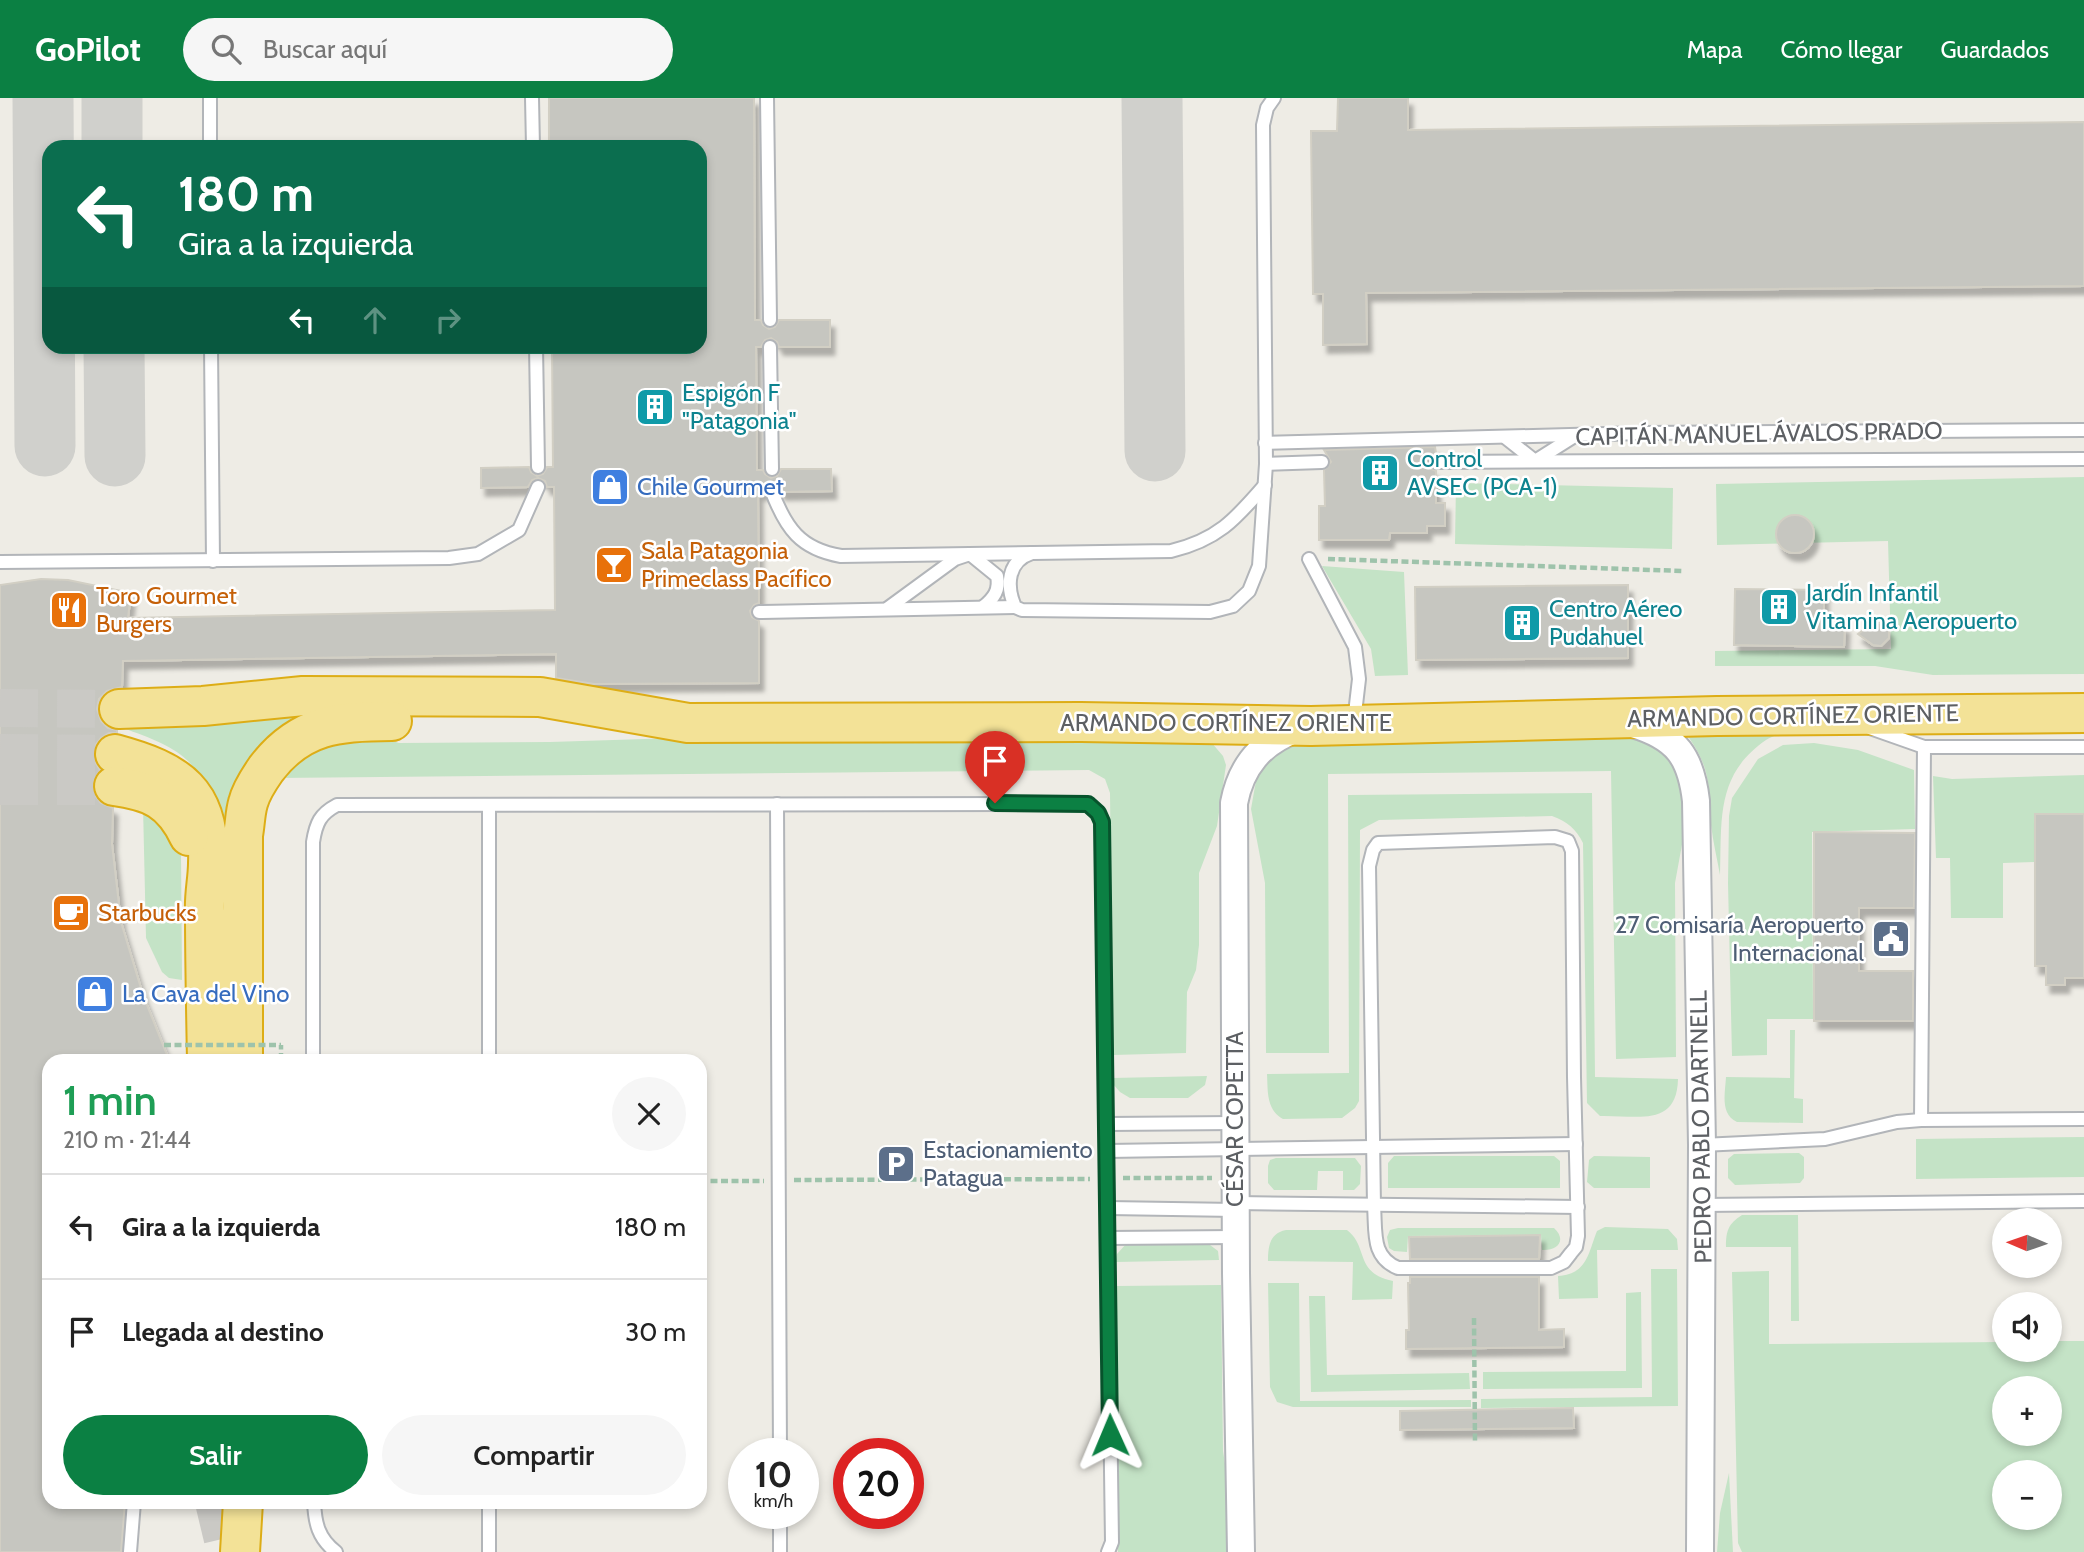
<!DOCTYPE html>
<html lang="es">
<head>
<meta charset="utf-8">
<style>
  body { margin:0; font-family:Cabin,sans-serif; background:#f6f6f6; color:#222; height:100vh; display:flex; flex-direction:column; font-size:26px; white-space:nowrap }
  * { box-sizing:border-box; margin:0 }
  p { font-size:23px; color:#767676 }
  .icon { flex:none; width:38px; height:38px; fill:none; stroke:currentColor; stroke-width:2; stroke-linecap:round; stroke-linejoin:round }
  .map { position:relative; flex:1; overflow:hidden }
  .sheet { position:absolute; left:42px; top:956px; width:665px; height:455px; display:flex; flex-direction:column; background:#fff; border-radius:21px; box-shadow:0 4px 10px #0003 }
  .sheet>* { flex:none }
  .hud { position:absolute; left:42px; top:42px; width:665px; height:214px; border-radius:21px; box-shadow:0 4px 10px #0003; background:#0b6e4f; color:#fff; overflow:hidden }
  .needle { width:46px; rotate:272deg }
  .controls { position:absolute; left:1992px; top:1110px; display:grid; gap:14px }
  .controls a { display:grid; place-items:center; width:70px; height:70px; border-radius:50%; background:#fff; box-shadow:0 4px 10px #0003; font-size:35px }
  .speed { position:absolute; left:728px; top:1340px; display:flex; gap:14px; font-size:35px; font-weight:700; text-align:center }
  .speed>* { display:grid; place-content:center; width:91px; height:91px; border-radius:50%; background:#fff; box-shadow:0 4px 10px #0003; line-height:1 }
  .speed small { font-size:18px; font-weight:400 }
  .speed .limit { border:10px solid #d22; background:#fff; color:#111 }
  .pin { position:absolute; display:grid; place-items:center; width:60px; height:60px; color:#fff; margin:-72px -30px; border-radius:50% 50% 50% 0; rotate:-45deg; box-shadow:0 0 7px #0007 }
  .pin .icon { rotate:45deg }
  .me { position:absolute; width:77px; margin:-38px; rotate:359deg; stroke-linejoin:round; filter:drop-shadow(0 0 5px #0008) }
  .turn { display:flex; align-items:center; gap:24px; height:147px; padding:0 21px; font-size:32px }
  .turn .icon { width:91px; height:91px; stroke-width:2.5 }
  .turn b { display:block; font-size:49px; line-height:60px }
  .lanes { display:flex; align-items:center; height:66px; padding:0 21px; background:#0003; justify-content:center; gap:35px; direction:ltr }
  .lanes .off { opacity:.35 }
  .round { display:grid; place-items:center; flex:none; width:74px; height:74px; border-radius:37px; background:#f6f6f6 }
  .summary { display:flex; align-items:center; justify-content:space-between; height:119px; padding:0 21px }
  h1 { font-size:42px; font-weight:600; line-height:52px; color:#1e9e55 }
  .cta { display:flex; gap:14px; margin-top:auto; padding:14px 21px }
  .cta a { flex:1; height:80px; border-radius:42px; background:#0b8043; color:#fff; font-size:28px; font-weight:600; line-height:80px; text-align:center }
  .cta a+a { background:#f6f6f6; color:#222 }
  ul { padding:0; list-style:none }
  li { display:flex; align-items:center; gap:21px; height:105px; padding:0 21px; border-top:2px solid #e0e0e0 }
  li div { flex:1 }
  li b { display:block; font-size:26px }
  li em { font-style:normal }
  header { display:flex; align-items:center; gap:42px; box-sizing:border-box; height:98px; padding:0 35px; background:#0b8043; color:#fff }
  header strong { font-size:33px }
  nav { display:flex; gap:38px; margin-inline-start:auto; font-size:24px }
  .search { width:490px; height:63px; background:#f6f6f6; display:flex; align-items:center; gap:18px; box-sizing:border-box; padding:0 24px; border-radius:38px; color:#767676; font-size:26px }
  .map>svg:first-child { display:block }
</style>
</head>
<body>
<header>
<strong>GoPilot</strong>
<div class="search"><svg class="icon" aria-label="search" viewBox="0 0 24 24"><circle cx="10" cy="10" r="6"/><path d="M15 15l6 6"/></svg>Buscar aquí</div>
<nav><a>Mapa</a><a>Cómo llegar</a><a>Guardados</a></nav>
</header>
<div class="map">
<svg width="2084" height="1454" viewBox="0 0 2084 1454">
  <defs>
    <filter id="shadow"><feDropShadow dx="4.5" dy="8" stdDeviation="2" flood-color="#0004"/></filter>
  </defs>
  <rect width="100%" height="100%" fill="#eeece5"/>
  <g fill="#c4e3c6" fill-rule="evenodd">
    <path d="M2084,379V576L1933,577L1875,568H1715V553L1891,551L1888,443L1717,447L1716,386Z"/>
    <path d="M1456,385L1673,390L1672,451L1455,446Z"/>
    <path d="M1322,468L1404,474L1408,577L1375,578L1371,551Z"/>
    <path d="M315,613L226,741C216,716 208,683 188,663C171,646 142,637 120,629Z"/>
    <path d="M1797,631C1787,634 1774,637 1766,642C1715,677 1722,723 1720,777C1717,760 1713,744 1711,727C1708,687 1712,672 1687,637Z"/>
    <path d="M1621,634L1655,641L1681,671L1685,730L1675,785L1676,959L1616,961L1611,673L1328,676L1329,955H1266L1265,785L1251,711L1257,677L1275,651L1285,644Z"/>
    <path d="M776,637L1211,644L1223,658L1226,667L1217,728L1199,775V847L1196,872L1187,894L1186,955L1113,957L1110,695L1105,681L1089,672L277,680L293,652L378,639L399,645L550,644Z"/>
    <path d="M1814,645L1858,652L1914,672L1915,731L1812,734L1813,921H1767V957L1732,958L1728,785L1729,718L1732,700L1758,661L1783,647Z"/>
    <path d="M2084,677V716L2035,764L2003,765V820H1951L1950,760H1936L1933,678L1952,681Z"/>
    <path d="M1592,695L1595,979L1678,981C1677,1030 1637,1017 1600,1018L1587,1005L1583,745C1576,731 1568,724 1552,718L1379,722L1360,732L1359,1003L1355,1010L1342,1020L1283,1021C1266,1011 1268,994 1267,976L1349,975L1348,697Z"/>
    <path d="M143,708L149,709L181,754L182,882L169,880L162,874L146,840Z"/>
    <path d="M1790,932H1795L1794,1000L1803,1001V1025L1737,1024C1720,1016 1725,996 1726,979L1790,980Z"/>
    <path d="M1207,978L1205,987L1188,1000H1130L1120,994L1113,986L1112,980Z"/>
    <path d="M2084,1039V1079L1916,1081V1041Z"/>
    <path d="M1799,1055L1804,1059V1080L1800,1085L1735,1087L1728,1080V1061L1734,1056Z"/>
    <path d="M1394,1058H1554L1560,1063V1090H1388V1065Z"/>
    <path d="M1594,1058L1650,1059V1090H1594L1587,1084L1589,1062Z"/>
    <path d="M1276,1060H1355L1361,1068L1360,1086L1354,1092H1343V1073H1318L1317,1092H1274L1268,1085V1068L1270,1062Z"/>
    <path d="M1742,1117H1798L1799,1223H1791V1149H1726C1726,1133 1728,1126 1742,1117Z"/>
    <path d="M1605,1129L1668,1131L1677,1141L1678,1152H1597L1598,1200L1559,1201L1558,1178C1587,1176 1588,1156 1597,1133Z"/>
    <path d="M1398,1130H1554C1567,1142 1558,1153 1542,1152L1541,1137L1408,1138L1407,1154L1394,1153L1389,1150L1387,1139L1390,1132Z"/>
    <path d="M1286,1132H1347C1369,1149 1354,1175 1393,1183L1392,1201L1352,1202L1353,1164L1268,1163C1268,1148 1270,1135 1286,1132Z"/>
    <path d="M1206,1144L1218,1153L1219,1162L1116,1164L1117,1156L1127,1145Z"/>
    <path d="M1651,1171H1677L1678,1308L1481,1310V1301L1652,1299Z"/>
    <path d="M1769,1173V1246L2004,1244V1251H2049V1243H2084V1454H1742L1738,1445L1732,1174ZM2004,1290H2049V1335H2004ZM2004,1374H2049V1419H2004Z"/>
    <path d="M1268,1185H1299L1300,1303L1471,1302V1309H1293L1277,1304L1270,1289Z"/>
    <path d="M1221,1187L1223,1353L1231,1404L1235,1454H1118L1116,1188Z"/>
    <path d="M1641,1194L1642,1290L1483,1291V1274L1626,1273V1195Z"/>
    <path d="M1309,1198H1325L1327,1277L1469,1275L1470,1291L1311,1294Z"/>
    <path d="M1729,1375L1733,1454H1717L1720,1415Z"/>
  </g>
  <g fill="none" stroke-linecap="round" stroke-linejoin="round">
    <g stroke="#d0d0cc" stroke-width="61">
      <path d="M43,0L45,348"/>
      <path d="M112,0V49"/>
      <path d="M1152,0L1155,353"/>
      <path d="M114,248L115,358"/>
    </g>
  </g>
  <g fill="#c6c6c0" stroke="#d2cfc4" stroke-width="2" filter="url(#shadow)">
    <path d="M549,0H754L755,222H761L763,227L769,231L775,229L779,222H830V249H779L777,244L771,240L765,242L761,249H756L757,372H763L765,376L771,380L777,378L781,371H831L832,393L781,394L778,388L772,385L766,388L763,394H758L759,505L754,507L750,513L752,519L759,523V585L594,586L556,580V556L123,563L122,589L107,593L99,601L97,611L101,623L108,630L117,632V635H109L101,640L94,649V662L100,672L93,684V695L101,705L113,710L112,746L121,824L143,897L169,962H49V1404H125L121,1454H0V487L41,481L68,482L131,495L128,520L555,512L554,389H547L545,383L538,380L532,382L528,389L481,390V370L529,369L531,374L537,378L543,376L547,369H553L552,248H700V49H549Z"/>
    <path d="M1338,0H1408V32L2084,24V188L1366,195L1367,246L1323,247V196H1313L1311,33H1337Z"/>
    <path d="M1435,349L1436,355L1429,359L1427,365L1431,371L1436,373V405H1445V428H1427V435H1390L1389,442H1319V408H1325L1324,372L1331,364L1324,352Z"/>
    <circle cx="1795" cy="436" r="19"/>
    <path d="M1628,487V560L1416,562L1415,489Z"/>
    <path d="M1735,491L1824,492V526L1845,527L1844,549L1734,547Z"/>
    <path d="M1873,525H1881L1889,532V540L1881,548L1873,547L1858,536Z"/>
    <path d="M2035,716H2084V880H2065V887H2046V868H2035Z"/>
    <path d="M1814,734L1915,735L1914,810H1859V873H1913V923H1814Z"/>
    <path d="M1540,1137L1539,1161H1410L1409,1139Z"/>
    <path d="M1410,1179H1539V1232L1564,1231V1249L1406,1251V1232H1409L1408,1185H1410Z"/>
    <path d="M1573,1310L1574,1330L1400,1332V1313Z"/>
  </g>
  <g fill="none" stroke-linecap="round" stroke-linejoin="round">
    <g stroke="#cac9c5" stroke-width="38" stroke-dasharray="38 19" stroke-linecap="butt">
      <path d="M0,610L119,611"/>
      <path d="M0,655L115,656"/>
      <path d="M0,688H114"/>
      <path d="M214,1404L224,1446L230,1454"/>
    </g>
    <defs>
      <g id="lane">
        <path d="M210,0V49"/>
        <path d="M532,0L533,49"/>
        <path d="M767,0L770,222"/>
        <path d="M211,248L213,463"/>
        <path d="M536,248L538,369"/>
        <path d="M770,249L772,371"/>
        <path d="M1506,340L1535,363"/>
        <path d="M1265,345L1643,335L2084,332"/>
        <path d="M1535,363L1573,339"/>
        <path d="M1436,364L2084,361"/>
        <path d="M1266,366L1322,364"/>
        <path d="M772,394C786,430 800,451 841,458L1171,453C1217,442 1235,422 1265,387"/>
        <path d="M1032,455C1007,463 1006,488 1015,509L1022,512L1210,514L1233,508L1249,493L1259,468L1266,366L1263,27L1267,10L1274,0"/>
        <path d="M1309,461L1355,549L1359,581L1354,624"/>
        <path d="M0,464L449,460L478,456L519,432L538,389"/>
        <path d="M888,510L955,461L970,456L997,478C1000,492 994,500 983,509"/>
        <path d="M759,514L1015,509"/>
        <path d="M1870,630L1924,649H2084"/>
        <path d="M777,706L780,1356"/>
        <path d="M1555,739L1568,743L1572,753L1574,979L1578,1138L1576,1149L1571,1155L1564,1164L1551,1170H1398C1371,1159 1376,1134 1374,1108L1369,768L1373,752L1378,745Z"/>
        <path d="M313,962V744C316,725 320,716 337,707L1088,706L1098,715L1102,724L1112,1444L1108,1454"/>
        <path d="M489,962V708"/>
        <path d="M1921,1022L1924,649"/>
        <path d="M1107,1026L1235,1025"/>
        <path d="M1702,1047L1825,1041L1897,1024L1921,1022L2084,1021"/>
        <path d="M1107,1053L1576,1046"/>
        <path d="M1236,1105L1578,1109"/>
        <path d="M1702,1107L2084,1103"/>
        <path d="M1108,1110L1236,1112"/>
        <path d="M1108,1140L1236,1139"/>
        <path d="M314,1404C315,1425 318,1440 336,1454"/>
        <path d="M489,1404V1454"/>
        <path d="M780,1416V1454"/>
        <path d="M130,1454L134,1404"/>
      </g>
      <g id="street">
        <path d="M1633,626C1677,639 1691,659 1696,703L1702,1047L1700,1454"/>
        <path d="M1241,1454L1236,1175L1234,705C1241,668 1261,644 1297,631"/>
      </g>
      <g id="highway">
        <path d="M119,611L203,608L303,598L540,599L688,625L1081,624L1311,628L1717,618L2084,615"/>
        <path d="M115,656C178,673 211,694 208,765C208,781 204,797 205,813C205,863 206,913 207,962"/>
        <path d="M114,688C151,693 172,702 189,738"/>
        <path d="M243,962V737C245,727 245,715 248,705C251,693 259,681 266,671C300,626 339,623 392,623"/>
        <path d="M240,1454L243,1404"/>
      </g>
    </defs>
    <use href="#lane" stroke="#b2b5b9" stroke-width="16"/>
    <use href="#street" stroke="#b2b5b9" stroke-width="30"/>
    <use href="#highway" stroke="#ddad16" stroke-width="42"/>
    <g stroke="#9ec3ab" stroke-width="4.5" stroke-dasharray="7 3.5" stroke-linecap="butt">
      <path d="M1328,461L1683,473"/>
      <path d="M281,962V947"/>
      <path d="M1123,1080H1212"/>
      <path d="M794,1082L1090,1081"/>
      <path d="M700,1083H764"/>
      <path d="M1474,1220L1475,1345"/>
    </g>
    <use href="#lane" stroke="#fff" stroke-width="12"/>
    <use href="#street" stroke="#fff" stroke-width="26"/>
    <use href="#highway" stroke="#f3e297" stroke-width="38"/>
    <path stroke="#9ec3ab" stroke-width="4.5" stroke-dasharray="7 3.5" stroke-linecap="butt" d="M164,947H281"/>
  </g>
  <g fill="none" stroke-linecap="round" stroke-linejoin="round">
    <defs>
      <path id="route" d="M995,705L1088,706L1098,715L1102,724L1110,1337"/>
    </defs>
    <use href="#route" stroke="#07532c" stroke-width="18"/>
    <use href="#route" stroke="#0b8043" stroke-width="12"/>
  </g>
  <defs>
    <symbol id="building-square" viewBox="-11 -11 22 22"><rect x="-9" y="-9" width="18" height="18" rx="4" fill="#0f9aa8" stroke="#fff"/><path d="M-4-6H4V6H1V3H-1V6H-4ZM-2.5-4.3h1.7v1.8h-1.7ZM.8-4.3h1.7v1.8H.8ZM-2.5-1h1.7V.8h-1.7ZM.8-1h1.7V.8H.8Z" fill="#fff"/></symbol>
    <symbol id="shop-square" viewBox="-11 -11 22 22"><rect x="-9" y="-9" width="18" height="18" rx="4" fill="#3f7fe0" stroke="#fff"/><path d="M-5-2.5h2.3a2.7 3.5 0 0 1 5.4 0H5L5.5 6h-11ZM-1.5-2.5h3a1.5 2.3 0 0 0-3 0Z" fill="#fff"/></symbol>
    <symbol id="bar-square" viewBox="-11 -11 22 22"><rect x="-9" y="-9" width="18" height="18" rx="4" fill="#e8710a" stroke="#fff"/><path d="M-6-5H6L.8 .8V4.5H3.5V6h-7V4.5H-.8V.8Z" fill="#fff"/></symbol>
    <symbol id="restaurant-square" viewBox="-11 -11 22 22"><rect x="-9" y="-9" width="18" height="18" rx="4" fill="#e8710a" stroke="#fff"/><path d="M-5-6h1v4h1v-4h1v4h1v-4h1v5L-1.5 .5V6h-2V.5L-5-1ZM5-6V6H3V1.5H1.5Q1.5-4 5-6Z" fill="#fff"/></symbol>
    <symbol id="cafe-square" viewBox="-11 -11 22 22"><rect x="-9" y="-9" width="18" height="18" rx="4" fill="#e8710a" stroke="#fff"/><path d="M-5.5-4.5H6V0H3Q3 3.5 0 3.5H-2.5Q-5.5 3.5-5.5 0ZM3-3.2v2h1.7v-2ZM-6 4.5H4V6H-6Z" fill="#fff"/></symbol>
    <symbol id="civic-square" viewBox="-11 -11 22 22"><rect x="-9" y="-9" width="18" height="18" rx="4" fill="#5c6f8a" stroke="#fff"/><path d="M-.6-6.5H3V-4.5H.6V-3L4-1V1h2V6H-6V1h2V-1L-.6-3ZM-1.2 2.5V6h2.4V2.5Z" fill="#fff"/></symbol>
    <symbol id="parking-square" viewBox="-11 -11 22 22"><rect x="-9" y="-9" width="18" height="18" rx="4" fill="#5c6f8a" stroke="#fff"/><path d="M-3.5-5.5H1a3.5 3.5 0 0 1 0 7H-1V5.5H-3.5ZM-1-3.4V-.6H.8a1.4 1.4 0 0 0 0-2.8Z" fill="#fff"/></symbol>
  </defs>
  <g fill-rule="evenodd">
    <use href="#building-square" x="633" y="287" width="44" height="44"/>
    <use href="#building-square" x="1358" y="353" width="44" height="44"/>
    <use href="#shop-square" x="588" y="367" width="44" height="44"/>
    <use href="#bar-square" x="592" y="445" width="44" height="44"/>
    <use href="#building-square" x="1757" y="487" width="44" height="44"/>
    <use href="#restaurant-square" x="47" y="490" width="44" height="44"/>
    <use href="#building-square" x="1500" y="503" width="44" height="44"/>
    <use href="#cafe-square" x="49" y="793" width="44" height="44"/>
    <use href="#civic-square" x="1869" y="819" width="44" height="44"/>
    <use href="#shop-square" x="73" y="874" width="44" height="44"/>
    <use href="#parking-square" x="874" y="1044" width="44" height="44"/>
  </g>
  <g text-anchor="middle" stroke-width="5" stroke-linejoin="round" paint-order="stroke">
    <g font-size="24" fill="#0d838f" stroke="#fff" text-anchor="start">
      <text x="682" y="303">Espigón F<tspan x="682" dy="28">"Patagonia"</tspan></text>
      <text x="1407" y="369">Control<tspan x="1407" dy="28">AVSEC (PCA-1)</tspan></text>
      <text x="1806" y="503">Jardín Infantil<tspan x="1806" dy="28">Vitamina Aeropuerto</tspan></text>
      <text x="1549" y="519">Centro Aéreo<tspan x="1549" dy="28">Pudahuel</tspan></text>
    </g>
    <g font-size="24" fill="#5d6064" stroke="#fff">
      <text transform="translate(1759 336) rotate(-1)" y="8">CAPITÁN MANUEL ÁVALOS PRADO</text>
      <text transform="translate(1793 618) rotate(-1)" y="8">ARMANDO CORTÍNEZ ORIENTE</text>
      <text x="1226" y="633">ARMANDO CORTÍNEZ ORIENTE</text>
      <text transform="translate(1235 1021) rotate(-90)" y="8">CÉSAR COPETTA</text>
      <text transform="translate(1701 1029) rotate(-91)" y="8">PEDRO PABLO DARTNELL</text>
    </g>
    <g font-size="24" fill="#366cbe" stroke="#fff" text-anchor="start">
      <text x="637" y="397">Chile Gourmet</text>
      <text x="122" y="904">La Cava del Vino</text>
    </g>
    <g font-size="24" fill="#c56008" stroke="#fff" text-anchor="start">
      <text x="641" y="461">Sala Patagonia<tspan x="641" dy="28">Primeclass Pacífico</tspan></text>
      <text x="96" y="506">Toro Gourmet<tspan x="96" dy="28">Burgers</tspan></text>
      <text x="98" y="823">Starbucks</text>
    </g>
    <g font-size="24" fill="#4e5e75" stroke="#fff" text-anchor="end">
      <text x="1864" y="835">27 Comisaría Aeropuerto<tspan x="1864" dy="28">Internacional</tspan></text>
      <text x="923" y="1060" text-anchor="start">Estacionamiento<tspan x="923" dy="28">Patagua</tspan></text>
    </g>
  </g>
</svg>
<div class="controls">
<a><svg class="needle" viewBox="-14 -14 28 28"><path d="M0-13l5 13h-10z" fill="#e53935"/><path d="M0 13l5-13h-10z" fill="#767676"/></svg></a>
<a><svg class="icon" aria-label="sound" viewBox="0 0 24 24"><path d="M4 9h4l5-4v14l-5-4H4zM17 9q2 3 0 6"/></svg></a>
<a>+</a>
<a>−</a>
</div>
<div class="speed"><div>10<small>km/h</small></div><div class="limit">20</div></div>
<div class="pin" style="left:995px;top:705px;background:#d93025"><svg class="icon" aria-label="arrive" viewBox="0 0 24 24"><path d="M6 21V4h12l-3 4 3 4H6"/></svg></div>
<svg class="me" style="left:1110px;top:1337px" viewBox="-20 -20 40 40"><path d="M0-17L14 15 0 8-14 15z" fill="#0b8043" stroke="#fff" stroke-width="4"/></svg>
<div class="hud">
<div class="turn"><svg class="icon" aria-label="left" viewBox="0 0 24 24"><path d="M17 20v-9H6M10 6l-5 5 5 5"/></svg><div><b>180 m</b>Gira a la izquierda</div></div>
<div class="lanes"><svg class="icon" aria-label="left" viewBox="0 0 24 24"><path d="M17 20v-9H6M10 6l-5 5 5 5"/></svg><svg class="icon off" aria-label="ahead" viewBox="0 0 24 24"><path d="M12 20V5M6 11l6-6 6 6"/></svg><svg class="icon off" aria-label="right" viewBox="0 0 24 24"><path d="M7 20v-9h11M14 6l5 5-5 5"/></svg></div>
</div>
<section class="sheet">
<div class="summary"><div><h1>1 min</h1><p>210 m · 21:44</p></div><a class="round"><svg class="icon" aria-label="close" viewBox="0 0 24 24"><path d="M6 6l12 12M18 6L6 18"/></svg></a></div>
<ul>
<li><svg class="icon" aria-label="left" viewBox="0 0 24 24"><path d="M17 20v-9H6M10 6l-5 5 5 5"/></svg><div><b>Gira a la izquierda</b></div><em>180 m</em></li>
<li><svg class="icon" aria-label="arrive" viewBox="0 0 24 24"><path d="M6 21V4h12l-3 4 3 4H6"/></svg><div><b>Llegada al destino</b></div><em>30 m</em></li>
</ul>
<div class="cta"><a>Salir</a><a>Compartir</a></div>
</section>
</div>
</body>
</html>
